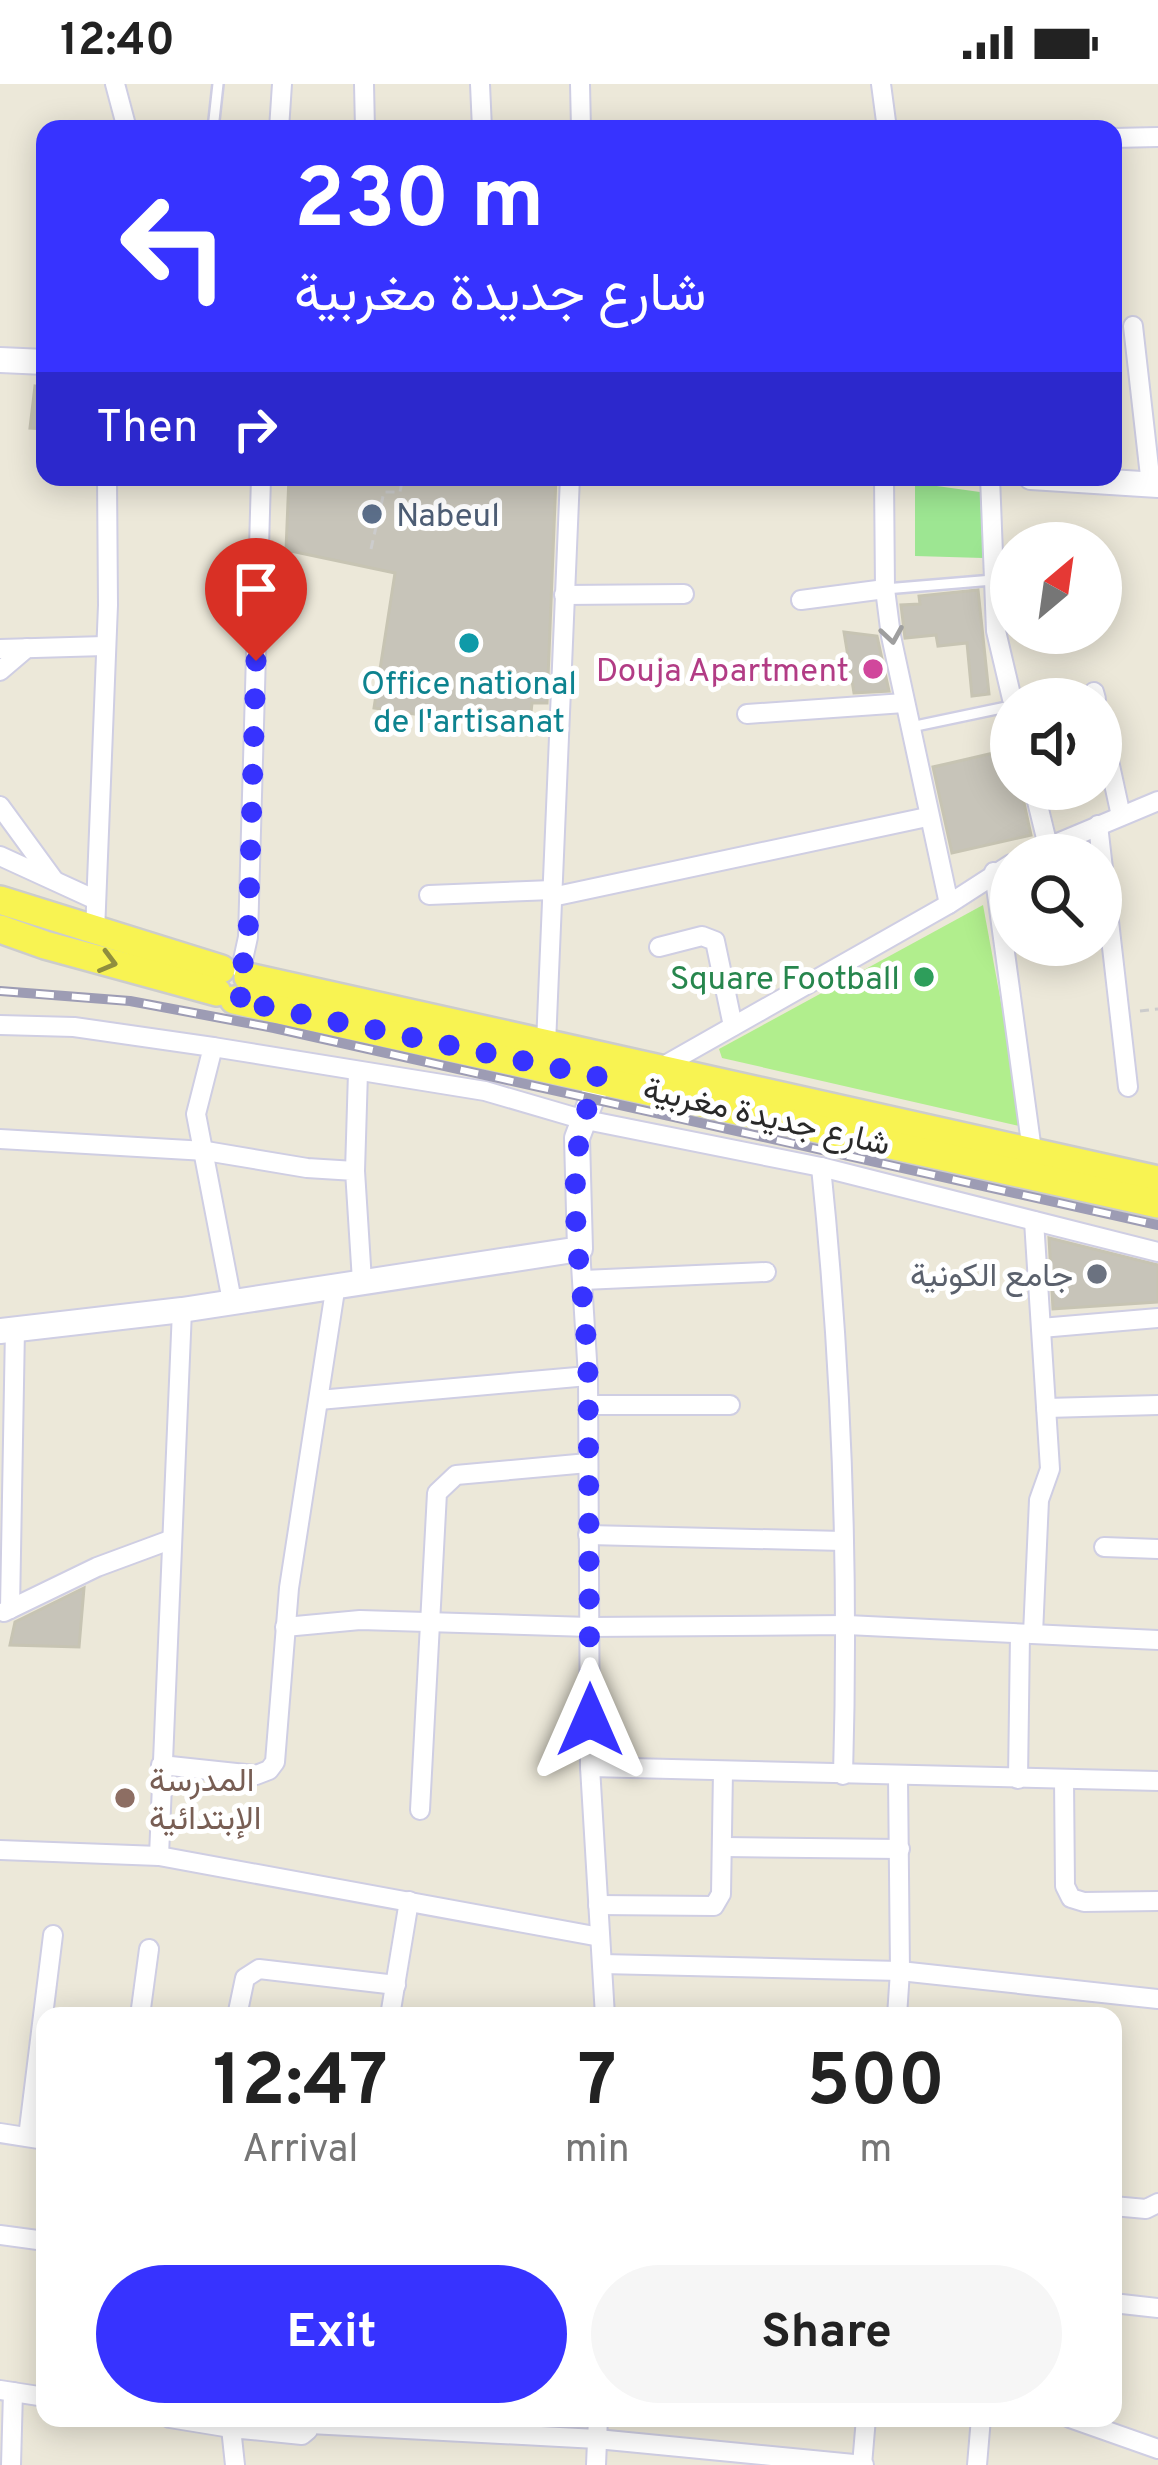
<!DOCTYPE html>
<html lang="en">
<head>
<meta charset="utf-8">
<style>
  body { margin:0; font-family:Overpass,Vazirmatn,sans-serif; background:#f6f6f6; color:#222; height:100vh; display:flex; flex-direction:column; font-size:45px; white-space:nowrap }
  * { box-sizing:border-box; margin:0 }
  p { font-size:39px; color:#767676 }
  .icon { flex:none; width:66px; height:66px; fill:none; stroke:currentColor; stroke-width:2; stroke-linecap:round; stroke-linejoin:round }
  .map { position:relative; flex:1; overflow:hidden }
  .sheet { position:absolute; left:36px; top:1923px; width:1086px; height:420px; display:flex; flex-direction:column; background:#fff; border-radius:24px; box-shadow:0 6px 30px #0003 }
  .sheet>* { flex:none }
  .top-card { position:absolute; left:36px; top:36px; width:1086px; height:366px; border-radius:24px; box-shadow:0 6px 30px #0003; background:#3733ff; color:#fff; overflow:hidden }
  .needle { width:78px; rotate:29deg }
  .tools { position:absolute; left:990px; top:438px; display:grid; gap:24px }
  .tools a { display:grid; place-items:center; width:132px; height:132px; border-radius:50%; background:#fff; box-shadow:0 6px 30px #0003; font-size:60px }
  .pin { position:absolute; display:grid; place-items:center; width:102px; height:102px; color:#fff; margin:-123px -51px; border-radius:50% 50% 50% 0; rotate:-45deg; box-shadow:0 0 12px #0007 }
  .pin .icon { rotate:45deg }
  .me { position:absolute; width:132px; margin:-66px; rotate:0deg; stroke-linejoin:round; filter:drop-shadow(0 0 9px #0008) }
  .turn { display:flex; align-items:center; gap:42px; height:252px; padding:0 60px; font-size:54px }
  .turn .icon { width:156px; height:156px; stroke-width:2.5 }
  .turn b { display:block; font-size:84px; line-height:102px }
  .then { display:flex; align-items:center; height:114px; padding:0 60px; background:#0003; gap:24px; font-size:45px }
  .eta { display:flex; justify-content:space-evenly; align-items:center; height:204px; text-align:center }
  .eta b { font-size:72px; font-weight:700; line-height:84px }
  .action { display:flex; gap:24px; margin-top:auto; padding:24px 60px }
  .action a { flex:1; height:138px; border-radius:72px; background:#3733ff; color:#fff; font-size:48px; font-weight:700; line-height:138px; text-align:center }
  .action a+a { background:#f6f6f6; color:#222 }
  .status { display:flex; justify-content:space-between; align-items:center; height:84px; padding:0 60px; background:#fff; direction:ltr }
  .status svg { height:33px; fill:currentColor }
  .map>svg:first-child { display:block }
</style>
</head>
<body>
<div class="status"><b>12:40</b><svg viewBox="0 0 49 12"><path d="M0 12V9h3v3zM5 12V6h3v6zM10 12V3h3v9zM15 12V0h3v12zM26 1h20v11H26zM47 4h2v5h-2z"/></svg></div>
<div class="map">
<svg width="1158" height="2381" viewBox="0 0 1158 2381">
  <rect width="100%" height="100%" fill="#ece8d9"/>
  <path fill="#9de692" d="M915,399L980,408L983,474L915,472Z"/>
  <path fill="#b1ee8d" d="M983,821L1024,1043L722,974L719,965Z"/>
  <g fill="#c7c4b9" stroke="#c7c4b3" stroke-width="3">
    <path d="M35,302L45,303V345L30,344Z"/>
    <path d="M289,393H556L547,619H532L529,647L374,624L395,489L286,466Z"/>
    <path d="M978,506L989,610L972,612L967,559L938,562L936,551L905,554L901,521L920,520L919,512Z"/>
    <path d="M844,548L877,552L889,607L854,609Z"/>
    <path d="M1011,665V705H1021L1031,751L952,769L933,683Z"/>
    <path d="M1049,1154L1158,1181V1218L1053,1225Z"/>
    <path d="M84,1504L79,1563L10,1561L15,1538Z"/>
  </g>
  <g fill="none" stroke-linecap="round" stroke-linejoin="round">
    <defs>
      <g id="lane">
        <path d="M213,45L218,0"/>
        <path d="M885,505L993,496"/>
        <path d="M911,643L1011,622"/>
      </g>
      <g id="street">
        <path d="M115,0L127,45"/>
        <path d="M364,0L365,45"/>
        <path d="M480,0L482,45"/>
        <path d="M580,0L581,45"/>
        <path d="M881,0L887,45"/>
        <path d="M279,45L282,0"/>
        <path d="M1113,54L1158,53"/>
        <path d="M1133,242L1151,401"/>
        <path d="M884,393L885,505L891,552L949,820"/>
        <path d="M990,393L996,547L1012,615"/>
        <path d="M564,511L684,510"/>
        <path d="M801,516L885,505"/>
        <path d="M0,565L105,562"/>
        <path d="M0,587L27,564"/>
        <path d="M1094,608L1096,615"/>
        <path d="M747,630L904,619"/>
        <path d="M1101,640L1121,732"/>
        <path d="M1034,705L1048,762"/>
        <path d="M0,722L54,796"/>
        <path d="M1098,741L1128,1003"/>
        <path d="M1029,771L1158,717"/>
        <path d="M0,772L96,816"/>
        <path d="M994,788L1033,1074"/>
        <path d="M429,811L552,806"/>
        <path d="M552,813L927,733"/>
        <path d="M95,848L108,521L107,393"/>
        <path d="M659,863L702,852L715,857L733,942"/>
        <path d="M241,885L248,853L261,393"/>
        <path d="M0,941L74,943L213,963L196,1030L232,1217"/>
        <path d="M546,960L570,393"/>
        <path d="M213,963L485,1007L581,1035L821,1083L1158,1168"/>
        <path d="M658,985L949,820L1011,780"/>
        <path d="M0,1055L206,1067L307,1084L355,1087L362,1197"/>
        <path d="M821,1083C842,1286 849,1487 843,1691"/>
        <path d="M355,1087L358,988"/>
        <path d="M580,1165L588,1292L590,1683L605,1932"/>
        <path d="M583,1196L766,1188"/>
        <path d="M1041,1244L1158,1234"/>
        <path d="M319,1316L588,1292"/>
        <path d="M588,1321H730"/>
        <path d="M1046,1324L1158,1321"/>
        <path d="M588,1451L843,1457"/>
        <path d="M1104,1463L1158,1465"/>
        <path d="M10,1525L15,1244"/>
        <path d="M4,1528L97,1483L170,1456"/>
        <path d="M285,1543L360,1536L589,1543L847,1541L1158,1556"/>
        <path d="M1033,1550L1039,1416L1050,1385L1034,1137"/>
        <path d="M161,1681L256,1691L269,1686L275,1678L289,1504L336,1200"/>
        <path d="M590,1683L1158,1697"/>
        <path d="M1018,1695L1020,1550"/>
        <path d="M1064,1695L1065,1802L1071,1814L1084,1818L1158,1817"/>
        <path d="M420,1726L437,1409L456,1391L588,1379"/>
        <path d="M724,1763L900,1765"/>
        <path d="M0,1766L159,1772L600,1853"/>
        <path d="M159,1772L182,1226"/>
        <path d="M598,1821L714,1822L721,1810L723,1687"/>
        <path d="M602,1880L900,1887L1158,1915"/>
        <path d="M140,1932L149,1865"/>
        <path d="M237,1932L245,1894L259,1885L396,1901"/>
        <path d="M390,1932L409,1817"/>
        <path d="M897,1932L900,1887L898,1693"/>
        <path d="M0,2049L45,2056"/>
        <path d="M28,2053L53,1851"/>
        <path d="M1113,2122L1146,2125L1158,2119"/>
        <path d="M0,2151L45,2157"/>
        <path d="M1113,2219L1158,2224"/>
        <path d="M0,2306L45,2313"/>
        <path d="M170,2334L231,2344"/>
        <path d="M1070,2334L1158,2365"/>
        <path d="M310,2340L597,2355L864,2381"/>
        <path d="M11,2381L13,2308"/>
        <path d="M235,2381L231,2344L302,2351L308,2346L310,2334"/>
        <path d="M596,2381L598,2334"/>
        <path d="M862,2381L866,2334"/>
        <path d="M977,2381L981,2334"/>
      </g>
      <g id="secondary">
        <path d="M0,276L45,278"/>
        <path d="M1031,393L1158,401"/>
        <path d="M0,1247L182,1226L580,1165L577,1054L600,993"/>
      </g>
      <g id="primary">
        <path d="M0,816L221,885"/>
        <path d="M0,845L45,861L217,908"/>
        <path d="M248,893L1158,1096"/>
        <path d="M234,916L1158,1120"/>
      </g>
    </defs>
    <use href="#lane" stroke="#cfcee3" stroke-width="14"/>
    <use href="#street" stroke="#cfcee3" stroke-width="22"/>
    <use href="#secondary" stroke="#cfcee3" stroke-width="28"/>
    <use href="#primary" stroke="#ccc" stroke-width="32"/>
    <g stroke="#ccc" stroke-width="3" stroke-dasharray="9 6" stroke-linecap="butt">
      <path d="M371,465L384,408H400L403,393"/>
      <path d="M1140,927L1158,925"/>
    </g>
    <use href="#lane" stroke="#fff" stroke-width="9"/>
    <use href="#street" stroke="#fff" stroke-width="18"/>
    <use href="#secondary" stroke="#fff" stroke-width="24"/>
    <use href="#primary" stroke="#f8f352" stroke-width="27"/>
    <defs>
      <path id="rail" d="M0,907L130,917L274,944L1158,1141"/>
    </defs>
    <use href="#rail" stroke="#9d9cb4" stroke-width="10"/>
    <use href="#rail" stroke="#fff" stroke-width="6" stroke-dasharray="18" stroke-linecap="butt"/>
  </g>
  <defs><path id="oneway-chevron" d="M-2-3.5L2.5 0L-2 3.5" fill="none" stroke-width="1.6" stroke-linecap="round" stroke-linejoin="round" transform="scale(3)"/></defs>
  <use stroke="#9f9f9f" href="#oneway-chevron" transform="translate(892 551) rotate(81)"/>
  <use stroke="#908e3e" href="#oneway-chevron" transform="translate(108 878) rotate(15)"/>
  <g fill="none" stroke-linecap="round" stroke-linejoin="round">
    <path stroke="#3733ff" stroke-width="21" stroke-dasharray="0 37.8" d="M256,577L248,853L242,885L248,900L241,913L234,916L600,993C553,1084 587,1195 588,1294C589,1408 589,1522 590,1636"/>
  </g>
  <circle fill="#5c6f8a" stroke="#fff" stroke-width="4.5" cx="372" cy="430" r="12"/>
  <circle fill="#0f9aa8" stroke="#fff" stroke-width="4.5" cx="469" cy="559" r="12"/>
  <circle fill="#d1479c" stroke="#fff" stroke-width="4.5" cx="873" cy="585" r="12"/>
  <circle fill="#2e9e5b" stroke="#fff" stroke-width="4.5" cx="924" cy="893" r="12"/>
  <circle fill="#6b7280" stroke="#fff" stroke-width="4.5" cx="1097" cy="1190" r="12"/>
  <circle fill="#8d6e63" stroke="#fff" stroke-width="4.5" cx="125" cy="1714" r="12"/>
  <g text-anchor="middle" stroke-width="10" stroke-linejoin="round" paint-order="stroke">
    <g font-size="33" fill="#4e5e75" stroke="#fff" text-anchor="start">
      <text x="396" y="442">Nabeul</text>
    </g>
    <g font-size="33" fill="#b23c85" stroke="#fff" text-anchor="end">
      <text x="849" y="597">Douja Apartment</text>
    </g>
    <g font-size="33" fill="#0d838f" stroke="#fff">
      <text x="469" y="610">Office national<tspan x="469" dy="38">de l'artisanat</tspan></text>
    </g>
    <g font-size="33" fill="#27864d" stroke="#fff" text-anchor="end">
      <text x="900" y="905">Square Football</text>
    </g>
    <g font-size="33" fill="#292929" stroke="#fff">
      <text transform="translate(767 1031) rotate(13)" y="12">شارع جديدة مغربية</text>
    </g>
    <g font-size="33" fill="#5b616d" stroke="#fff" text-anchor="end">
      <text x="1073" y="1202">جامع الكونية</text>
    </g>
    <g font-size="33" fill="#785e54" stroke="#fff" text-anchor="start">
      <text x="149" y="1707">المدرسة<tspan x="149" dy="38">الإبتدائية</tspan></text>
    </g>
  </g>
</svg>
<div class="tools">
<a><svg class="needle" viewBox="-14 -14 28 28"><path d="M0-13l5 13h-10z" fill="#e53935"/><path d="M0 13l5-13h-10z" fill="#767676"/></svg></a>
<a><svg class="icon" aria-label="sound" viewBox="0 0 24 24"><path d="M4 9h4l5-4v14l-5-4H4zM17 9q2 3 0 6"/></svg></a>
<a><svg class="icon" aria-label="search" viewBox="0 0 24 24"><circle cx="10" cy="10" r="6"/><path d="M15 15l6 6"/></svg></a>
</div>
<div class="pin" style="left:256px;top:577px;background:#d93025"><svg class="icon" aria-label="arrive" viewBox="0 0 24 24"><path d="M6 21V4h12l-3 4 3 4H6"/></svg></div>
<svg class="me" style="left:590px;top:1636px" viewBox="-20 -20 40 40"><path d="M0-17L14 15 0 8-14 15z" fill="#3733ff" stroke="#fff" stroke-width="4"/></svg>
<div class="top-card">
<div class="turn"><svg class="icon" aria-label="left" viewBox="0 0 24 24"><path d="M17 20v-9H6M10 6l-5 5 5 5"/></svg><div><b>230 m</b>شارع جديدة مغربية</div></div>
<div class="then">Then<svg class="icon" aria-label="right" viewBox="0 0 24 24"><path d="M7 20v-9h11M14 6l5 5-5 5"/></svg></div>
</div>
<section class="sheet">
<div class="eta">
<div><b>12:47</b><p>Arrival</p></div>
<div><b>7</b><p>min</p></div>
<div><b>500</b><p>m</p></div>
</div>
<div class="action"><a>Exit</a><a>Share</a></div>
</section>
</div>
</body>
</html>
